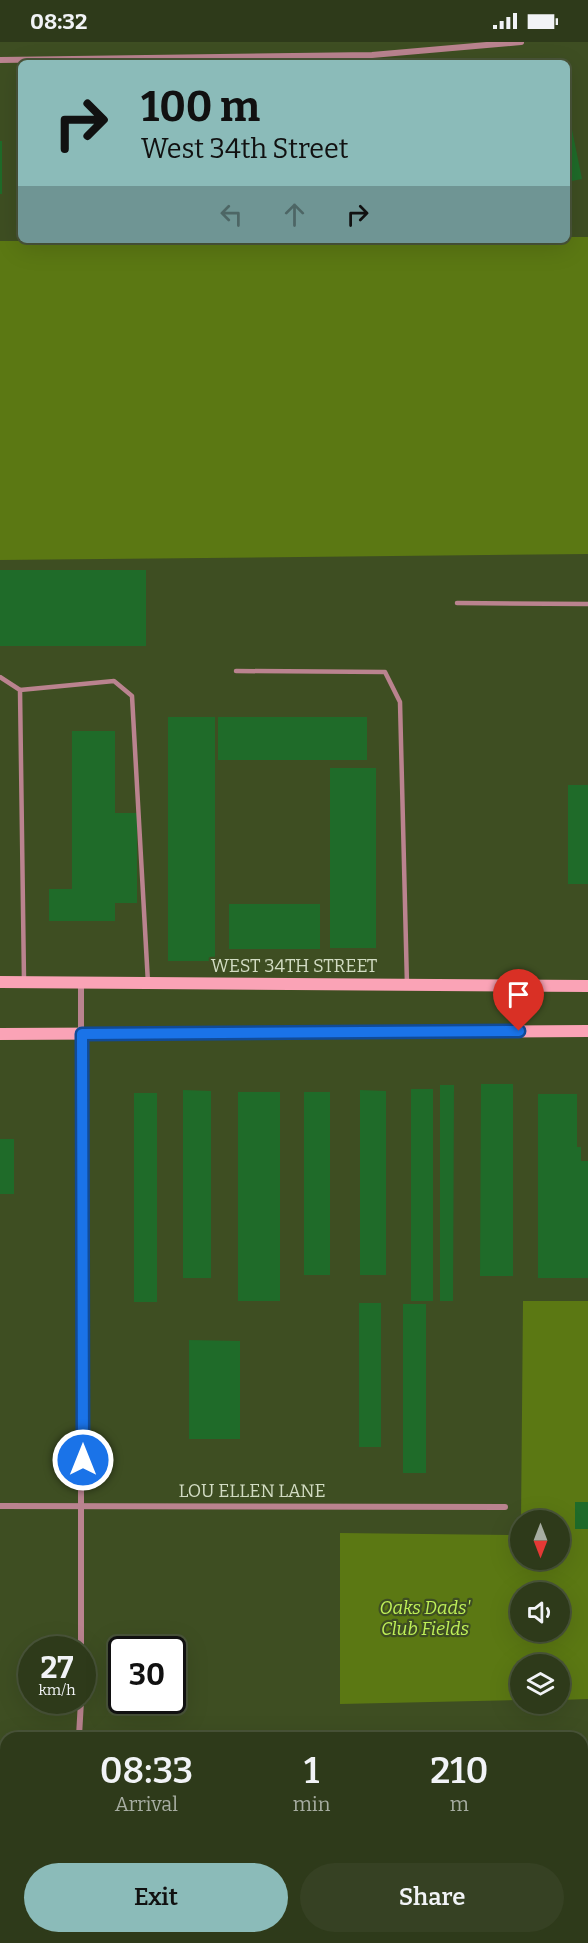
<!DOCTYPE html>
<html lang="en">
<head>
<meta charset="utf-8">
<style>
  body { margin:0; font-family:Bitter,serif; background:#364123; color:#f1f3f6; height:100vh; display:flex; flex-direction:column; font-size:22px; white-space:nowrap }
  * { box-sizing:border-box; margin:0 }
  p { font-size:20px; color:#a7ada2 }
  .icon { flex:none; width:33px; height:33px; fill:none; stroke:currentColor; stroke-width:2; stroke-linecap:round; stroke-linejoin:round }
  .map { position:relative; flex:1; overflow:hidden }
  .drawer { position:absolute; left:0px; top:1690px; width:588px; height:212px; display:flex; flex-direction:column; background:#2e3a1a; border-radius:18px 18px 0 0; box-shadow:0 6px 24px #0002,0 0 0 2px #495439 }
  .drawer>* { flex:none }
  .hud { position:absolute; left:18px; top:18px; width:552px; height:183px; border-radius:9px; box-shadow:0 6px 24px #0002,0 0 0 2px #495439; background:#8bbbb9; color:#111; overflow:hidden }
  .needle { width:39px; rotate:180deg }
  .controls { position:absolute; left:510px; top:1468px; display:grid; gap:12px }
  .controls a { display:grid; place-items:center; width:60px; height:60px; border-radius:50%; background:#2e3a1a; box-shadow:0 6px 24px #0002,0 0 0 2px #495439; font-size:30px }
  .speed { position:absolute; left:18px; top:1594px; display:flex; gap:12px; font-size:30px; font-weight:700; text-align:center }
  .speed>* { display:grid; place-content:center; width:78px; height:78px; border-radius:50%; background:#2e3a1a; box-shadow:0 6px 24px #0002,0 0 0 2px #495439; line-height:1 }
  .speed small { font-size:15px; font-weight:400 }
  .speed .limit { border:3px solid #111; border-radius:9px; background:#fff; color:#111 }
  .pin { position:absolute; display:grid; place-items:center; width:51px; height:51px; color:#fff; margin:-62px -26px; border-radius:50% 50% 50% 0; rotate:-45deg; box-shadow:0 0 6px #0007 }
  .pin .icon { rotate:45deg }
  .me { position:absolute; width:66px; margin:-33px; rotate:0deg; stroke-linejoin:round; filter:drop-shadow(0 0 4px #0008) }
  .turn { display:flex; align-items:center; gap:21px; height:126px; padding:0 24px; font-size:27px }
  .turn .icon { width:78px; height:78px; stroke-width:2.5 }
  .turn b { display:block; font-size:42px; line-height:51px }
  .lanes { display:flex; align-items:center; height:57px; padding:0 24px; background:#0003; justify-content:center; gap:30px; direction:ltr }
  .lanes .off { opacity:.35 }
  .eta { display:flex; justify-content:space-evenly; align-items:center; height:102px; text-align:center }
  .eta b { font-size:36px; font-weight:600; line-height:42px }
  .primary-button { display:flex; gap:12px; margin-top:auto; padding:12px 24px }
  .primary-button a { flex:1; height:69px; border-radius:36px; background:#8bbbb9; color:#111; font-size:24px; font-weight:600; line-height:69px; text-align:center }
  .primary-button a+a { background:#364123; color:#f1f3f6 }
  .status { display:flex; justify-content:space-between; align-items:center; height:42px; padding:0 30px; background:#2e3a1a; direction:ltr }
  .status svg { height:16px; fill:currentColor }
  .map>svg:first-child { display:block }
</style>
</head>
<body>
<div class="status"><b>08:32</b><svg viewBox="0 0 49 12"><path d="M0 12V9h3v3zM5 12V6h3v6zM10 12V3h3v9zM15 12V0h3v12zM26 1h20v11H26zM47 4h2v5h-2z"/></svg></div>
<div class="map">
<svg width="588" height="1901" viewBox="0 0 588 1901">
  <rect width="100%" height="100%" fill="#3e4e22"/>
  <g fill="#5b7813" fill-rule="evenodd">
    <path d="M567,195H588V512L0,518V199L567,198Z"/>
    <path d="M523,1259H588V1657L560,1658V1623H520V1658L340,1662V1491L520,1493V1518H560V1479H521ZM520,1551H560V1590H520Z"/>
  </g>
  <g fill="#1f6b29">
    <path d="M567,63L582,137L567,140Z"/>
    <rect x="0" y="99" width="2" height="53"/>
    <rect x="0" y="528" width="146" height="76"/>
    <rect x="168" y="675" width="47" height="244"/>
    <rect x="218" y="675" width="149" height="43"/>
    <path d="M72,689H115V771H137V861H115V879H49V847H72Z"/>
    <rect x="330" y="726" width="46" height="180"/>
    <rect x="568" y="743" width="20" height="99"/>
    <rect x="229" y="862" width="91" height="45"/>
    <path d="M481,1042H513V1234H480Z"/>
    <path d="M440,1043H454L453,1259H440Z"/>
    <rect x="411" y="1047" width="22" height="212"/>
    <path d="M183,1048L211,1049V1236H183Z"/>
    <path d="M360,1048L386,1049V1233H360Z"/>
    <rect x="238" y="1050" width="42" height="209"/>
    <rect x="304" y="1050" width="26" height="183"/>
    <rect x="134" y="1051" width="23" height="209"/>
    <path d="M538,1052H577V1105H581V1119H588V1236H538Z"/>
    <rect x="0" y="1097" width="14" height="55"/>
    <rect x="359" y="1261" width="22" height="144"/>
    <rect x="403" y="1262" width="23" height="169"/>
    <path d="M189,1298L240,1299V1397H189Z"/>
    <rect x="575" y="1460" width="13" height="27"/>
    <path d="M582,1711H588V1901H530V1896H582Z"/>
    <path d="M0,1738H2L3,1770H0Z"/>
    <rect x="95" y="1896" width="122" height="5"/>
    <rect x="305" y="1896" width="131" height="5"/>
  </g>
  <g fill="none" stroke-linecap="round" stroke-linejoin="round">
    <g stroke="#ba838f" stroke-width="4.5">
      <path d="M457,561L588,562"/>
      <path d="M236,629L385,630L400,660L407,943"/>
      <path d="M0,635L20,648L24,938"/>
      <path d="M20,648L114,639L132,654L148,941"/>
    </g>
    <g stroke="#ba838f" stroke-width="6">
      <path d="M0,18L372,13L521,0"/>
      <path d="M81,941V1608"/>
      <path d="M0,1464L505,1465"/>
      <path d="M79,1694L81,1659"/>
    </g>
    <g stroke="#faa3b6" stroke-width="12">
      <path d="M0,940L588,944"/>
      <path d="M0,992L588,989"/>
    </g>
  </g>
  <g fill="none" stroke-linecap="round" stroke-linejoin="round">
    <defs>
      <path id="route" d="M83,1418L82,992L519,989"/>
    </defs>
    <use href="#route" stroke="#114b97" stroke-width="15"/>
    <use href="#route" stroke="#1a73e8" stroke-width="10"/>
  </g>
  <g text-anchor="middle" stroke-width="4.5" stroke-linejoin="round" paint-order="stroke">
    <g font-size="18" fill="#d2dcc3" stroke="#3e4e22">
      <text x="294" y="930">WEST 34TH STREET</text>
      <text x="252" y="1455">LOU ELLEN LANE</text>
    </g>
    <g font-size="18" font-style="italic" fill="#bff058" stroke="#3e4e22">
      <text x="425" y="1572">Oaks Dads'<tspan x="425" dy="21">Club Fields</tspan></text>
    </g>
  </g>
</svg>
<div class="controls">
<a><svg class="needle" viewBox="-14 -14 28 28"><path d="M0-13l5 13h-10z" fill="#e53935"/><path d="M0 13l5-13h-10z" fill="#a7ada2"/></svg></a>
<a><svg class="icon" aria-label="sound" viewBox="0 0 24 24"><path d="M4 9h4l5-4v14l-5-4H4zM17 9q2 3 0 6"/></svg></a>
<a><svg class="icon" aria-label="layers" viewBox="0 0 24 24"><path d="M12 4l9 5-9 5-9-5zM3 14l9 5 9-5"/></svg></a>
</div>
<div class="speed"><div>27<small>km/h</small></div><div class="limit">30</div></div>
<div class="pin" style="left:519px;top:989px;background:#d93025"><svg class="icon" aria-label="arrive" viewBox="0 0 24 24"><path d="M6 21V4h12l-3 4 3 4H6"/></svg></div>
<svg class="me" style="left:83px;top:1418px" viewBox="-20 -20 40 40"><circle r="17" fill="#1a73e8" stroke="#fff" stroke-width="3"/><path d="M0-11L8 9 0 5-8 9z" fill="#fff"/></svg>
<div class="hud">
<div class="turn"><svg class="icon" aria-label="right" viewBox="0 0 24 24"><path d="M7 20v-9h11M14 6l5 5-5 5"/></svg><div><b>100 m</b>West 34th Street</div></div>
<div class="lanes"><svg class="icon off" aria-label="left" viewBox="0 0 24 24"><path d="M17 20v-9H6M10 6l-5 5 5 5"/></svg><svg class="icon off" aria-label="ahead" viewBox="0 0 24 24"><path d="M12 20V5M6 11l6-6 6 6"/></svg><svg class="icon" aria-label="right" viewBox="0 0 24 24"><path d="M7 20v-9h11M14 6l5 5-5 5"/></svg></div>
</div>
<section class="drawer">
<div class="eta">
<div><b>08:33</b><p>Arrival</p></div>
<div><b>1</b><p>min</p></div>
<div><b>210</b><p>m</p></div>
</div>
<div class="primary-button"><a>Exit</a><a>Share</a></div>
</section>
</div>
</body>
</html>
